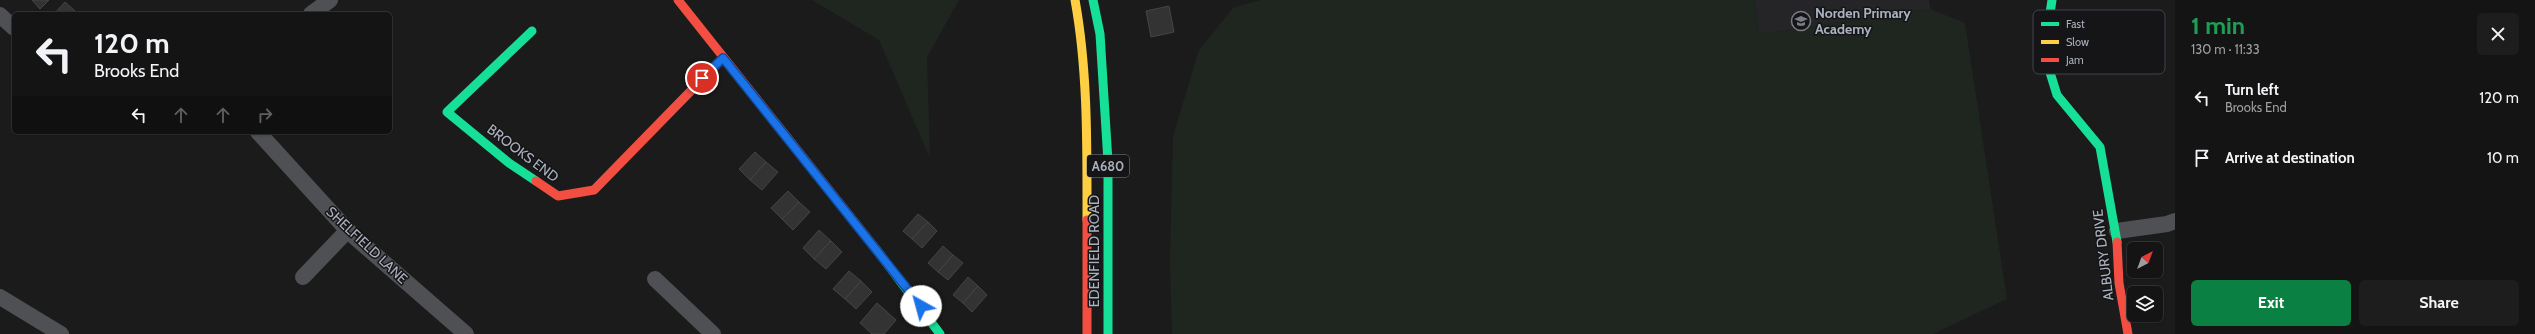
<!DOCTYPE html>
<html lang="en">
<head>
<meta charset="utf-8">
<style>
  body { margin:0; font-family:Cabin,sans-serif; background:#1d1d1d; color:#f1f3f6; height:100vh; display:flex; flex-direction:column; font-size:15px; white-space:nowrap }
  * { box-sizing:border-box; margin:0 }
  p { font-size:13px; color:#9d9ea0 }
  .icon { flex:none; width:22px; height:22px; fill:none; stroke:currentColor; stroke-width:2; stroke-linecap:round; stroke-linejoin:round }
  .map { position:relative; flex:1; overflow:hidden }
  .drawer { display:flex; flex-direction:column; background:#141414; width:360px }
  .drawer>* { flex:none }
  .banner { position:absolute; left:12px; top:12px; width:380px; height:122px; border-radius:6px; box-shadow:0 1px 3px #0004,0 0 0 1px #333334; background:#141414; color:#f1f3f6; overflow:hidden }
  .needle { width:26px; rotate:41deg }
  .tools { position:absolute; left:2127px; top:242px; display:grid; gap:8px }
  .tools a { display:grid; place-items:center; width:36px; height:36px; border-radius:6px; background:#141414; box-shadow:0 1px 3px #0004,0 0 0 1px #333334; font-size:20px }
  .pin { position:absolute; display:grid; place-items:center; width:34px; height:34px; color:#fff; margin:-17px; border:2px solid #fff; border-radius:50%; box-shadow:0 1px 4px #0007 }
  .me { position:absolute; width:44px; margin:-22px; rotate:322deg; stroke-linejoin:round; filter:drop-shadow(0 0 3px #0008) }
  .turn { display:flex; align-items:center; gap:14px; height:84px; padding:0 16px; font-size:18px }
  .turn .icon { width:52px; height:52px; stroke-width:2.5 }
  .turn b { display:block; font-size:28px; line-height:34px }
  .lanes { display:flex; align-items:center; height:38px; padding:0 16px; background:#0003; justify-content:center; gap:20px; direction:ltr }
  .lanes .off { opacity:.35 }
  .round { display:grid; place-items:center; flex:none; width:42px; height:42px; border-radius:6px; background:#1d1d1d }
  .summary { display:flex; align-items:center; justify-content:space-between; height:68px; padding:0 16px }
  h1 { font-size:24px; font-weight:800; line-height:30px; color:#1e9e55 }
  .action { display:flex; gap:8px; margin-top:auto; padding:8px 16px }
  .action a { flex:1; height:46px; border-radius:6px; background:#0b8043; color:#fff; font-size:16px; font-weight:800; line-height:46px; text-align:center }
  .action a+a { background:#1d1d1d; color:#f1f3f6 }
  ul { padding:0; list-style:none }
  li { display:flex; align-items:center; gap:12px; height:60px; padding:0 16px }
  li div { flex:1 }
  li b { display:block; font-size:15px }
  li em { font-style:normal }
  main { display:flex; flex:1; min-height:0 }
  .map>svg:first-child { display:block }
</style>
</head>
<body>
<main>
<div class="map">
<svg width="2175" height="334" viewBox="0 0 2175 334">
  <rect width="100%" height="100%" fill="#1b1b1b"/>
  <path fill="#252528" d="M1754,0H1929L1930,9L1759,34Z"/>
  <g fill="#1e261f">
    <path d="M812,0H959L927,57L930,158L879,40Z"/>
    <path d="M1260,0H1754L1759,34L1930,9L1965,23L2007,299L1933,334H1172L1170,261L1173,136L1199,50L1233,8Z"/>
  </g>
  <g fill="#333334" stroke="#444547">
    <path d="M32,0H49L40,9Z"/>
    <path d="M65,2L75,11L72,14H54Z"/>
    <path d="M1169,6L1174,32L1151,37L1146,11Z"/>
    <path d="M755,152L766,162L750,180L739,169Z"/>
    <path d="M766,162L778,172L762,190L750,180Z"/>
    <path d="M788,191L799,202L782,219L771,208Z"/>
    <path d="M799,202L810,212L793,230L782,219Z"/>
    <path d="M918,214L928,222L912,239L903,231Z"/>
    <path d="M928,222L937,231L922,248L912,239Z"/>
    <path d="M819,230L831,241L814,259L803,248Z"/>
    <path d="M831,241L842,252L826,269L814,259Z"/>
    <path d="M943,246L953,255L938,272L928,263Z"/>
    <path d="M953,255L963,263L948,280L938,272Z"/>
    <path d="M849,271L861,281L845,299L833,289Z"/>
    <path d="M968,277L978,286L963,303L953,295Z"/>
    <path d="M861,281L872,292L856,309L845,299Z"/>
    <path d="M978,286L987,295L972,312L963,303Z"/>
    <path d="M877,303L896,320L884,334H872L860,323Z"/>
  </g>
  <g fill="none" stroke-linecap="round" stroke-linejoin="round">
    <g stroke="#4f5054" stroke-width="16">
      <path d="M311,14L330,0"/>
      <path d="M0,15L14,28"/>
      <path d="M258,132L350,233L466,334"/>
      <path d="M2117,231L2167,224L2175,221"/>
      <path d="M303,277L348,230"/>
      <path d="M655,279L713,334"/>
      <path d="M0,297L61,334"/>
    </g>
    <g stroke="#16e098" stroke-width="9">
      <path d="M1093,0L1100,34L1108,162V334"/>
      <path d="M2052,0L2044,53L2057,95L2100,147L2117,242"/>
      <path d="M532,31L447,112L509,163L536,181"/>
      <path d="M876,249L940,334"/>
    </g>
    <path stroke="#ffcf43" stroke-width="9" d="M1075,0C1088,71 1087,147 1087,220"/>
    <g stroke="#f24e42" stroke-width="9">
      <path d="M678,0L876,249"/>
      <path d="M536,181L558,196L594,190L723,58"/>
      <path d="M1087,220V334"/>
      <path d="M2117,242L2119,283L2128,334"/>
    </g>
  </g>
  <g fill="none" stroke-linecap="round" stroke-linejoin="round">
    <defs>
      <path id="route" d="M702,78L723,58L921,306"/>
    </defs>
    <use href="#route" stroke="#114b97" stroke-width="10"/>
    <use href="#route" stroke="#1a73e8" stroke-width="7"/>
  </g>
  <defs>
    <symbol id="school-ring" viewBox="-11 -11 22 22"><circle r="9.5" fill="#151518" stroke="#797c84" stroke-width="1.5"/><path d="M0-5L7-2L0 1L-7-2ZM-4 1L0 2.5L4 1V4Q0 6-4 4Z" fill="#797c84"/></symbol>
  </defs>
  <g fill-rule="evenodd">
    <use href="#school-ring" x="1790" y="10" width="22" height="22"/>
  </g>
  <g text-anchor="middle" stroke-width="3" stroke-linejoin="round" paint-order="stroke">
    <rect fill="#151518" stroke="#7e828c" stroke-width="1" x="1087" y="155" width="42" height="22" rx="3"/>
    <g font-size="13" font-weight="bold" fill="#abb1bd">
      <text x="1108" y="171">A680</text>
    </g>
    <g font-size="14" font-weight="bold" fill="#abb1bd" stroke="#151518" text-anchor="start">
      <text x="1815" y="18">Norden Primary<tspan x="1815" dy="16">Academy</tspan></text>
    </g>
    <g font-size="14" fill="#abb1bd" stroke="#151518">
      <text transform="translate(523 153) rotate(37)" y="5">BROOKS END</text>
      <text transform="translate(367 245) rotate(43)" y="5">SHELFIELD LANE</text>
      <text transform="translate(1094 251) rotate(-90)" y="5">EDENFIELD ROAD</text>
      <text transform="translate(2103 255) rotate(-97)" y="5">ALBURY DRIVE</text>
    </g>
  </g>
  <rect x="2033" y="10" width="132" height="64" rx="6" fill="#151518" stroke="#42444a" stroke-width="1"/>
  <rect x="2041" y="22" width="18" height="4" fill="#16e098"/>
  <rect x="2041" y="40" width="18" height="4" fill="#ffcf43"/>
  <rect x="2041" y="58" width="18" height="4" fill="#f24e42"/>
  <g font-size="11" fill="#abb1bd">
    <text x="2066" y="28">Fast</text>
    <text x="2066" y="46">Slow</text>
    <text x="2066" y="64">Jam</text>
  </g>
</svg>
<div class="tools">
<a><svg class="needle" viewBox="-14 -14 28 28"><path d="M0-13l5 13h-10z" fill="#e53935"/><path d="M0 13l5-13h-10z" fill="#9d9ea0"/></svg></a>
<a><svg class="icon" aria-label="layers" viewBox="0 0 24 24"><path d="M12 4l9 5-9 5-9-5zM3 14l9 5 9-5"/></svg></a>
</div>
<div class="pin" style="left:702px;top:78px;background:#d93025"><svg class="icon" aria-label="arrive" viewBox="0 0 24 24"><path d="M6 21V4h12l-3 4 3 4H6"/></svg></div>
<svg class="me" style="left:921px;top:306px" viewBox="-20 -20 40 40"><circle r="19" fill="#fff"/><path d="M0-13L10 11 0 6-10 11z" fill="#1a73e8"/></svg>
<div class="banner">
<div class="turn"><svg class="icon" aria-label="left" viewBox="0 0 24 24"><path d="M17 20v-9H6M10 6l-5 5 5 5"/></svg><div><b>120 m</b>Brooks End</div></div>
<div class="lanes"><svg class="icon" aria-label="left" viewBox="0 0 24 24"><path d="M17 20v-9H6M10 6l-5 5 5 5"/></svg><svg class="icon off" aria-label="ahead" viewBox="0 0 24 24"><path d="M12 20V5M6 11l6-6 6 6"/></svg><svg class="icon off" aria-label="ahead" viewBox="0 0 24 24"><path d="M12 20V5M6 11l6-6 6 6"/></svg><svg class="icon off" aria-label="right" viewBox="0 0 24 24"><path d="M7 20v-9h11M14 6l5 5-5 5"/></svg></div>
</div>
</div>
<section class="drawer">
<div class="summary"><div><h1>1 min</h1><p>130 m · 11:33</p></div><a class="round"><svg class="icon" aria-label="close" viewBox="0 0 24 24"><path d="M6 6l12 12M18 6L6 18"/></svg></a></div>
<ul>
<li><svg class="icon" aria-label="left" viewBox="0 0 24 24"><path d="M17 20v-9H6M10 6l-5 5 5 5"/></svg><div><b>Turn left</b><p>Brooks End</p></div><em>120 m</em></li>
<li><svg class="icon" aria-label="arrive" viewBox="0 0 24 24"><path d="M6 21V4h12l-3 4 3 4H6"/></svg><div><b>Arrive at destination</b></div><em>10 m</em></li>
</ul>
<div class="action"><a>Exit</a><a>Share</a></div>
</section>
</main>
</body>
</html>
